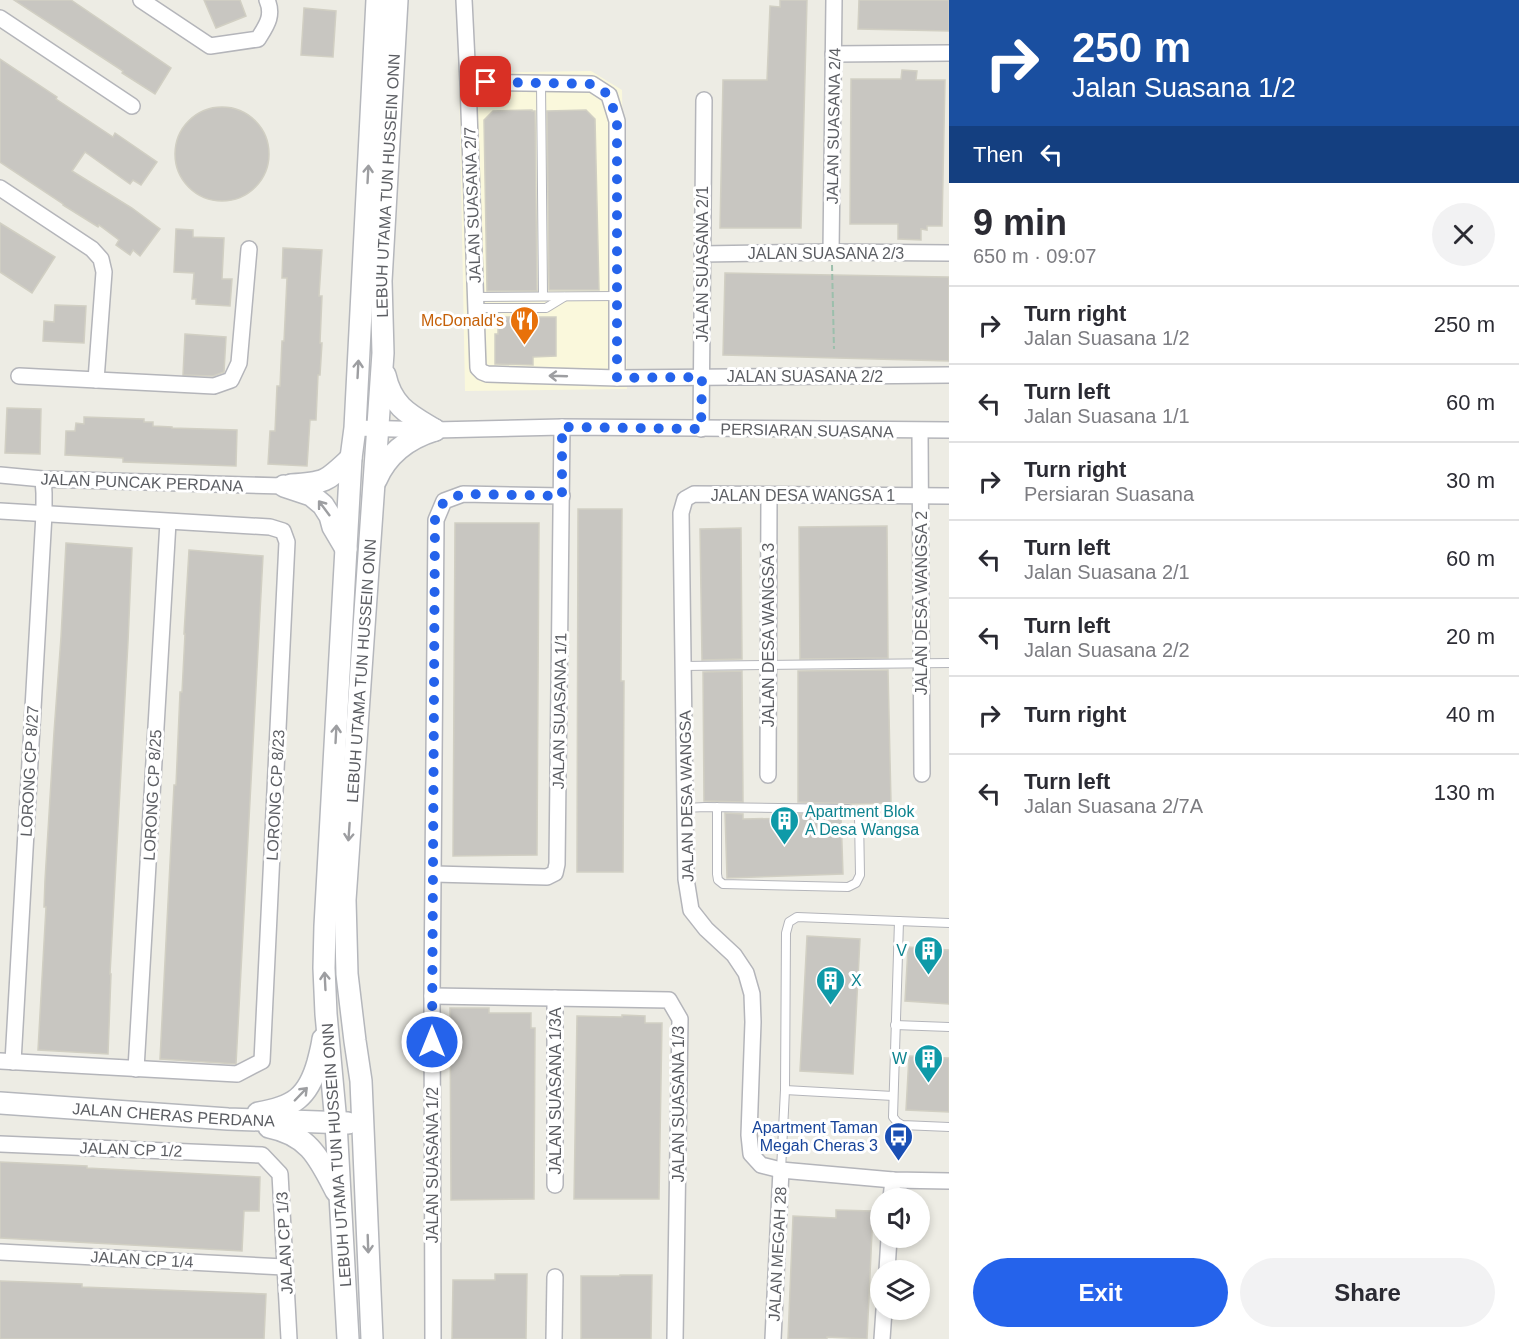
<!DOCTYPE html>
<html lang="en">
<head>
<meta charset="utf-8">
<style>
  body { margin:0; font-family:Arial,sans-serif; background:#f2f2f3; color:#2b2b33; height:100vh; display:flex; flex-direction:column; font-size:22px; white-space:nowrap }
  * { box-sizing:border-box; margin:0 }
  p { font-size:20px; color:#7c7c81 }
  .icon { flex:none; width:33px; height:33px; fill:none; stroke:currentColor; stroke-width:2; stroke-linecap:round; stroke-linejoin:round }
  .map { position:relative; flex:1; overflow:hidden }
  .details { display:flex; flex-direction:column; background:#fff; width:570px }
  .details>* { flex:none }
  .hud { background:#1a4fa0; color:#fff; overflow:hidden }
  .buttons { position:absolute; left:870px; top:1188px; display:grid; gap:12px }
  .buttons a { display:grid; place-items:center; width:60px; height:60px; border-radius:50%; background:#fff; box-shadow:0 3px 9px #0003; font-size:30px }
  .pin { position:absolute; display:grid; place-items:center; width:51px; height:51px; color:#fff; margin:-26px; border-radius:12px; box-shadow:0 3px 9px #0006 }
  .me { position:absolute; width:66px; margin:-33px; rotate:0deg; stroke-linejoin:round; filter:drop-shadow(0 0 4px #0008) }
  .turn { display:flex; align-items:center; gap:21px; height:126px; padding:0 24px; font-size:27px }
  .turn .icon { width:78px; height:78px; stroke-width:2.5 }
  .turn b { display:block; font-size:42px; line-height:51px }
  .then { display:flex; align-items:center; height:57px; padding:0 24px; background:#0003; gap:12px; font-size:22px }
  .round { display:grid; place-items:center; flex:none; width:63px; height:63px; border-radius:32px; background:#f2f2f3 }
  .summary { display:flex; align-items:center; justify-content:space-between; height:102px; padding:0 24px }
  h1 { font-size:36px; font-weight:600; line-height:45px }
  .action { display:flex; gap:12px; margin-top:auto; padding:12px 24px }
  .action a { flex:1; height:69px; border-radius:36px; background:#2563eb; color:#fff; font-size:24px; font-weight:600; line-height:69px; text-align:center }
  .action a+a { background:#f2f2f3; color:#2b2b33 }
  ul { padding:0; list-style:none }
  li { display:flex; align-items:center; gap:18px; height:78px; padding:0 24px; border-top:2px solid #e1e1e2 }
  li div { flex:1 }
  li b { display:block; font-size:22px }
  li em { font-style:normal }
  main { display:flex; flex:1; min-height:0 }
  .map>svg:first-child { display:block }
</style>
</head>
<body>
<main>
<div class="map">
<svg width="949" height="1339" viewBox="0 0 949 1339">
  <rect width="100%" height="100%" fill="#edece4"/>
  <path fill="#faf8dc" d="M591,71L622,90L627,389L465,391L459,73Z"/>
  <g fill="#c8c6c1" stroke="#d1cfc3" stroke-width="1.5">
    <path d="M14,0H71L171,68L155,94L122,73L123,71Z"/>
    <path d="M204,0H240L246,16L216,28Z"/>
    <path d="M780,0H807L801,228H720L723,80H767L770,6L780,7Z"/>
    <path d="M859,0H949V31L858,29Z"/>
    <path d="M304,8L336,11L333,57L301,55Z"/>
    <path d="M0,59L57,97L56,99L113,137L115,133L157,162L141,185L133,180L130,184L85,152L72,171L132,208L160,229L140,256L133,250L130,255L116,245L119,240L99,225L98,227L63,205V204L0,162Z"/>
    <path d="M902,70L917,71L916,80H945L942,226H927V230L921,229V240L898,239V224H850L851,79H901Z"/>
    <circle cx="222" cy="154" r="47"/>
    <path d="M532,110V111H535L537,291H487L484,120L493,111Z"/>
    <path d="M586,110L595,119L599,290H549L547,111Z"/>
    <path d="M0,223L55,257L32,293L0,272Z"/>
    <path d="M176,229L193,230V237L224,238L222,279H232L230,306L196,304V299H192L194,273L174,272Z"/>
    <path d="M283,248L322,250L319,296H322L320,343H322L320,375H318L316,420H310L307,466L268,464L270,431H275L277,386H280L282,341H284L287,278H282Z"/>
    <path d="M725,273L949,277V361L723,355Z"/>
    <path d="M55,305L86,306L84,343L43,341L44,321L54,322Z"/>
    <path d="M498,317H556V356L533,357V365L495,364V334H498Z"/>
    <path d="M185,334L226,337L224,372L213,376L183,375Z"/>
    <path d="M7,408L41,409L40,454L5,453Z"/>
    <path d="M84,417L144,419V422H153V426L172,427V428L237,430L236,466L123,462V458L65,455L66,431H75L76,423L84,424Z"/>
    <path d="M578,509H622L621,681H624L623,872H577Z"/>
    <path d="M455,523H539L537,855L453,856Z"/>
    <path d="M887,526L888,658L800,659L799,527Z"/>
    <path d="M741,528L742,659L702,660L700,529Z"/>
    <path d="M66,543L132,548L128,642L110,974H111L108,1054L38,1050L46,907H44L45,880L54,732L61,637Z"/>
    <path d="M189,550L263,556L236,1064L160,1059L174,785H176L180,692H182L185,634H184Z"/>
    <path d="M888,670L891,803L852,804L798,802V671Z"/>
    <path d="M742,671L743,802L704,801L703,672Z"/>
    <path d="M725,813L743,814V819L798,818V814L841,815L843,874L727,878Z"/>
    <path d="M807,936L860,939L853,1074L800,1071Z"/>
    <path d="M908,947L949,950V1004L905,1001Z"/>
    <path d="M450,1008H489V1013H531V1028H535L534,1199L451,1200Z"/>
    <path d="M622,1015L645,1016V1023H662L659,1199H574L577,1016L622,1017Z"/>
    <path d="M909,1056L949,1058V1112L906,1110Z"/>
    <path d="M0,1162L87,1166V1168L260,1177L259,1211H244L242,1251L0,1238Z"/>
    <path d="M836,1210L873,1211L867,1339L827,1337V1339H788L793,1216L836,1218Z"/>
    <path d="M495,1274H527L526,1339H452L453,1280H495Z"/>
    <path d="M620,1275H652L651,1339H581V1276H620Z"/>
    <path d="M0,1281L82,1284V1287L266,1294L264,1339H0Z"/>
  </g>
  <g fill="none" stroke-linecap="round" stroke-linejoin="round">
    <defs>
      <g id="lane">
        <path d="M541,83L543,296"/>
        <path d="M475,297L617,296"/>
        <path d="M475,308H546L564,297"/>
        <path d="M683,666L949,663"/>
        <path d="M685,808L705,807L848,809L855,811L859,817L860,875L856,883L848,887L723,884L718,880L717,874V807"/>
        <path d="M899,921L893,1117L897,1122L902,1125L949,1127"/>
        <path d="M895,1025L949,1027"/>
        <path d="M785,1090L893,1096"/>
        <path d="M781,1170L785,1090L786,933L789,922L797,917L949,923"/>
      </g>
      <g id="street">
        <path d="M141,0L210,46L258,39C266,26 274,16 267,0"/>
        <path d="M464,0L468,82L478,368L482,372L487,374L617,378L949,375"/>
        <path d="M0,18L132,106"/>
        <path d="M833,54L949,53"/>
        <path d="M468,82L592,84L609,95L617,121V378"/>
        <path d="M0,188L92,249L101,259L104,272L96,380"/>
        <path d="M831,252L834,0"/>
        <path d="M702,254L831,252L949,253"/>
        <path d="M19,376L214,386L231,380L239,363L249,249"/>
        <path d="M355,428L435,430L562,427L949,430"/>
        <path d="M701,429L704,100"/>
        <path d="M920,431L922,774"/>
        <path d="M0,475L43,479L284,486"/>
        <path d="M949,496L694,494L685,499L681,513L686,879L691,910L706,929L734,955L746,973L752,994L753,1022L749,1135L751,1154L761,1165L781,1170L893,1180L949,1181"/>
        <path d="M0,511L270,527L283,531L287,542L262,1061L237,1074L0,1061"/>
        <path d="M768,775L769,496"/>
        <path d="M434,874L547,877L555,873L557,864L562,427"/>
        <path d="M432,996L669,1000L680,1019L675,1339"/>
        <path d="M13,1062L44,514V493L43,479"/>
        <path d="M136,1069L168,522"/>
        <path d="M0,1144L262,1155L280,1174L289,1339"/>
        <path d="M555,1185V998"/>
        <path d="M891,1198L893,1180"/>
        <path d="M0,1252L284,1267"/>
        <path d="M887,1270L889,1238"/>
        <path d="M433,1339L432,996L436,520L444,501L463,494L562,496"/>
        <path d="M554,1339L555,1277"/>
        <path d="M773,1339L781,1170"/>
        <path d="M882,1339L884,1310"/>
      </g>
      <g id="secondary">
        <path d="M385,375C392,407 410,415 435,430"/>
        <path d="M376,480C387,454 409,438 435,430"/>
        <path d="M291,485C325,483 326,482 351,458"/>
        <path d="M284,486L311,495L323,505L330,516L333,527L346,549"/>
        <path id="s1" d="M0,1103L228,1119L348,1123"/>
        <path d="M258,1113C293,1107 308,1098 318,1062C320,1054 322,1047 323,1039"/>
        <path d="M269,1127C309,1135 319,1158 336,1191"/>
        <path d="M348,1339L336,1123L326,1014L324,968L325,926L351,458L355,428L377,0"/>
        <path id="s2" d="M372,1339L361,1081L355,1041L347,974L345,900L383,353L381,281L397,0"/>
      </g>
    </defs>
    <use href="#lane" stroke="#b4b5ba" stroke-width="10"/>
    <use href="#street" stroke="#b4b5ba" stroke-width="18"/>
    <use href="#secondary" stroke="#b5b7bc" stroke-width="24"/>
    <path stroke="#9cbfac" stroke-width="2" stroke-dasharray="6 3" stroke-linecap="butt" d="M832,265L834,349"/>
    <use href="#lane" stroke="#fff" stroke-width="8"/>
    <use href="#street" stroke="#fff" stroke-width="15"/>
    <use href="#secondary" stroke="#fff" stroke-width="21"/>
  </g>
  <defs><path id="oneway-shaft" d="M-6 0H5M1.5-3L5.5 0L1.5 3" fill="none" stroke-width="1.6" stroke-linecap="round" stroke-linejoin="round" transform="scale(1.5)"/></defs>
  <g stroke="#9d9ea1">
    <use href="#oneway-shaft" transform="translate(368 174) rotate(-87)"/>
    <use href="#oneway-shaft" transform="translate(358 369) rotate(-87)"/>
    <use href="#oneway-shaft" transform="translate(558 376) rotate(-178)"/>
    <use href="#oneway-shaft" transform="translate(324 508) rotate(-127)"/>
    <use href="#oneway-shaft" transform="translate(336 734) rotate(-87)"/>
    <use href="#oneway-shaft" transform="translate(349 832) rotate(94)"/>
    <use href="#oneway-shaft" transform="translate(325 981) rotate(-93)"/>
    <use href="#oneway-shaft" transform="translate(301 1094) rotate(-46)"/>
    <use href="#oneway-shaft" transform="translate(368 1244) rotate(88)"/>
  </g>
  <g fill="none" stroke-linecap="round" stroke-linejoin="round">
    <path stroke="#2563eb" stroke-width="10" stroke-dasharray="0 18" d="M432,1042L435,520L444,501L463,494L562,496V427L701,429L702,377L617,378V121L609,95L592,84L486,82"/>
  </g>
  <defs>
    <symbol id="restaurant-pin" viewBox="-11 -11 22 30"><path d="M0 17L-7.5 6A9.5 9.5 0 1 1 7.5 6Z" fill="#e8710a" stroke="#fff"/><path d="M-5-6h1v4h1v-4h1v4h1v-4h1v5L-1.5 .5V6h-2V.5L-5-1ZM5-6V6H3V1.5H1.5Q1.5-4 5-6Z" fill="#fff"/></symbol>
    <symbol id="building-pin" viewBox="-11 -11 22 30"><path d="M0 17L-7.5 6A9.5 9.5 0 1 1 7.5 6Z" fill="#0f9aa8" stroke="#fff"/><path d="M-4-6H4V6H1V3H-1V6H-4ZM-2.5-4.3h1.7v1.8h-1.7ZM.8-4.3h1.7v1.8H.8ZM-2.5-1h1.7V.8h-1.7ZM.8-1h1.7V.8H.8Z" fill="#fff"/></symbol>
    <symbol id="bus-pin" viewBox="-11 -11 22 30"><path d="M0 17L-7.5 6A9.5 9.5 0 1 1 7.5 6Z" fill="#1a4fb4" stroke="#fff"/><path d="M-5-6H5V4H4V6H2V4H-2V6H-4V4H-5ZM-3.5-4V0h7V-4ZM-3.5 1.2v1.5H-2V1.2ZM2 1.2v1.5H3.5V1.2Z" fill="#fff"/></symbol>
  </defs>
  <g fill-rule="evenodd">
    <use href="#restaurant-pin" x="508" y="304" width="33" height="45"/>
    <use href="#building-pin" x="768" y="804" width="33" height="45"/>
    <use href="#building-pin" x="912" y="934" width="33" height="45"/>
    <use href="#building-pin" x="814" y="964" width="33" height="45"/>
    <use href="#building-pin" x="912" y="1042" width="33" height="45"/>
    <use href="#bus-pin" x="882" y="1120" width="33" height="45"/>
  </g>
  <g text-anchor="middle" stroke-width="6" stroke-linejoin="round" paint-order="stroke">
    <g font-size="16" fill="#5c5e63" stroke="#fff">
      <text transform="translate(833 126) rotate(-89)" y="6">JALAN SUASANA 2/4</text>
      <text dy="6" stroke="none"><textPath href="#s2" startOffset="1156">LEBUH UTAMA TUN HUSSEIN ONN</textPath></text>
      <text transform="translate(472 205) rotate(-92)" y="6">JALAN SUASANA 2/7</text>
      <text x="826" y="259">JALAN SUASANA 2/3</text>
      <text transform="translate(702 264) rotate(-90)" y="6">JALAN SUASANA 2/1</text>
      <text x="805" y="382">JALAN SUASANA 2/2</text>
      <text transform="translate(807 430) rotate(1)" y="6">PERSIARAN SUASANA</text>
      <text transform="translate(142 482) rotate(2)" y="6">JALAN PUNCAK PERDANA</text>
      <text x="803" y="501">JALAN DESA WANGSA 1</text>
      <text transform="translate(921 603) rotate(-90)" y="6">JALAN DESA WANGSA 2</text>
      <text transform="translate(768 635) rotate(-90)" y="6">JALAN DESA WANGSA 3</text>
      <text dy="6" stroke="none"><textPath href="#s2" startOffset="670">LEBUH UTAMA TUN HUSSEIN ONN</textPath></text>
      <text transform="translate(559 711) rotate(-89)" y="6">JALAN SUASANA 1/1</text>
      <text transform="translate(29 771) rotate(-87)" y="6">LORONG CP 8/27</text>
      <text transform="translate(152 795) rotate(-87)" y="6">LORONG CP 8/25</text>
      <text transform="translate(275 795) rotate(-87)" y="6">LORONG CP 8/23</text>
      <text transform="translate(686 796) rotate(-91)" y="6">JALAN DESA WANGSA</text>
      <text transform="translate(555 1091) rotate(-90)" y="6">JALAN SUASANA 1/3A</text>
      <text transform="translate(678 1104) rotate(-90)" y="6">JALAN SUASANA 1/3</text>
      <text dy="6" stroke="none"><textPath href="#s1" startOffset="174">JALAN CHERAS PERDANA</textPath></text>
      <text transform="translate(131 1149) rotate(2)" y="6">JALAN CP 1/2</text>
      <text transform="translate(336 1155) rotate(-94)" y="6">LEBUH UTAMA TUN HUSSEIN ONN</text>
      <text transform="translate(432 1165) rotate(-90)" y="6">JALAN SUASANA 1/2</text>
      <text transform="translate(284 1243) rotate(-93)" y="6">JALAN CP 1/3</text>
      <text transform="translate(777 1254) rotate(-87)" y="6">JALAN MEGAH 28</text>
      <text transform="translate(142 1259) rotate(3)" y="6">JALAN CP 1/4</text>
    </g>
    <g font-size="16" fill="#c56008" stroke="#fff" text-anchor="end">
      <text x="504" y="326">McDonald's</text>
    </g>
    <g font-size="16" fill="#0d838f" stroke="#fff" text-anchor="start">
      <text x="805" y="817">Apartment Blok<tspan x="805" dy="18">A Desa Wangsa</tspan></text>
      <text x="907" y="956" text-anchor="end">V</text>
      <text x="851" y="986">X</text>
      <text x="907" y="1064" text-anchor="end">W</text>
    </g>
    <g font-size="16" fill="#164399" stroke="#fff" text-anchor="end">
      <text x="878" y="1133">Apartment Taman<tspan x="878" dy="18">Megah Cheras 3</tspan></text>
    </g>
  </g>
</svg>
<div class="buttons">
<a><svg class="icon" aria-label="sound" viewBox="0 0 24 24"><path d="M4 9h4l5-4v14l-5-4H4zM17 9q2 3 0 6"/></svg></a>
<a><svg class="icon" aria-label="layers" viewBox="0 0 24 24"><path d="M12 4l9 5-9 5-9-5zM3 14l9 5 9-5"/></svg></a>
</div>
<div class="pin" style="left:486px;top:82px;background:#d93025"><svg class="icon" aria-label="arrive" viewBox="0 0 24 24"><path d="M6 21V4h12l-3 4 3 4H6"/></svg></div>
<svg class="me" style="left:432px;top:1042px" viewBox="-20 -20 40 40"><circle r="17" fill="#2563eb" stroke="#fff" stroke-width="3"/><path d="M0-11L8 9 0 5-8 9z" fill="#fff"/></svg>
</div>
<section class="details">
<div class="hud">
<div class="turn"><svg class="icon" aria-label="right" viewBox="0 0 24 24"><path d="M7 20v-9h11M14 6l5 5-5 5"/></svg><div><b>250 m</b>Jalan Suasana 1/2</div></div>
<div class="then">Then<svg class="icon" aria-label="left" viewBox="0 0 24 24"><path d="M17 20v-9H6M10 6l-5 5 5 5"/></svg></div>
</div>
<div class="summary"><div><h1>9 min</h1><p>650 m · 09:07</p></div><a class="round"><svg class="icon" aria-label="close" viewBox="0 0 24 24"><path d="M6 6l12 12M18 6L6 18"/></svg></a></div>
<ul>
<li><svg class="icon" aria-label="right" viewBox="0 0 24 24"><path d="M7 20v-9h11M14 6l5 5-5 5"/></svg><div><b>Turn right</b><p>Jalan Suasana 1/2</p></div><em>250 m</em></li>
<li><svg class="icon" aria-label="left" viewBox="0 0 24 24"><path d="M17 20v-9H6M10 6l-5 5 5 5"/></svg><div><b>Turn left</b><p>Jalan Suasana 1/1</p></div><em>60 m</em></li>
<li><svg class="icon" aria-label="right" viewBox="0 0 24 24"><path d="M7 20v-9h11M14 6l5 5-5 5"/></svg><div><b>Turn right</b><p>Persiaran Suasana</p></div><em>30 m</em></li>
<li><svg class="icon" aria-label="left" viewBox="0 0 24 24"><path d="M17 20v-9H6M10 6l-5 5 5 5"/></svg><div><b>Turn left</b><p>Jalan Suasana 2/1</p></div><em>60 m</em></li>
<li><svg class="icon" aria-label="left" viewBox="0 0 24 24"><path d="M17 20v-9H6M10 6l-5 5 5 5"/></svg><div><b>Turn left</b><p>Jalan Suasana 2/2</p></div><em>20 m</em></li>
<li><svg class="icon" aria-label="right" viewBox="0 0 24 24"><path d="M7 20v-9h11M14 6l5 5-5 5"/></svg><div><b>Turn right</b></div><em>40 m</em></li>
<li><svg class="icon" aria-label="left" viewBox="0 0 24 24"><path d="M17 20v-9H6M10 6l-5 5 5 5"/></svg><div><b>Turn left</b><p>Jalan Suasana 2/7A</p></div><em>130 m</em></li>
</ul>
<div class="action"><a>Exit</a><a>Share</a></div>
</section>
</main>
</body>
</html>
